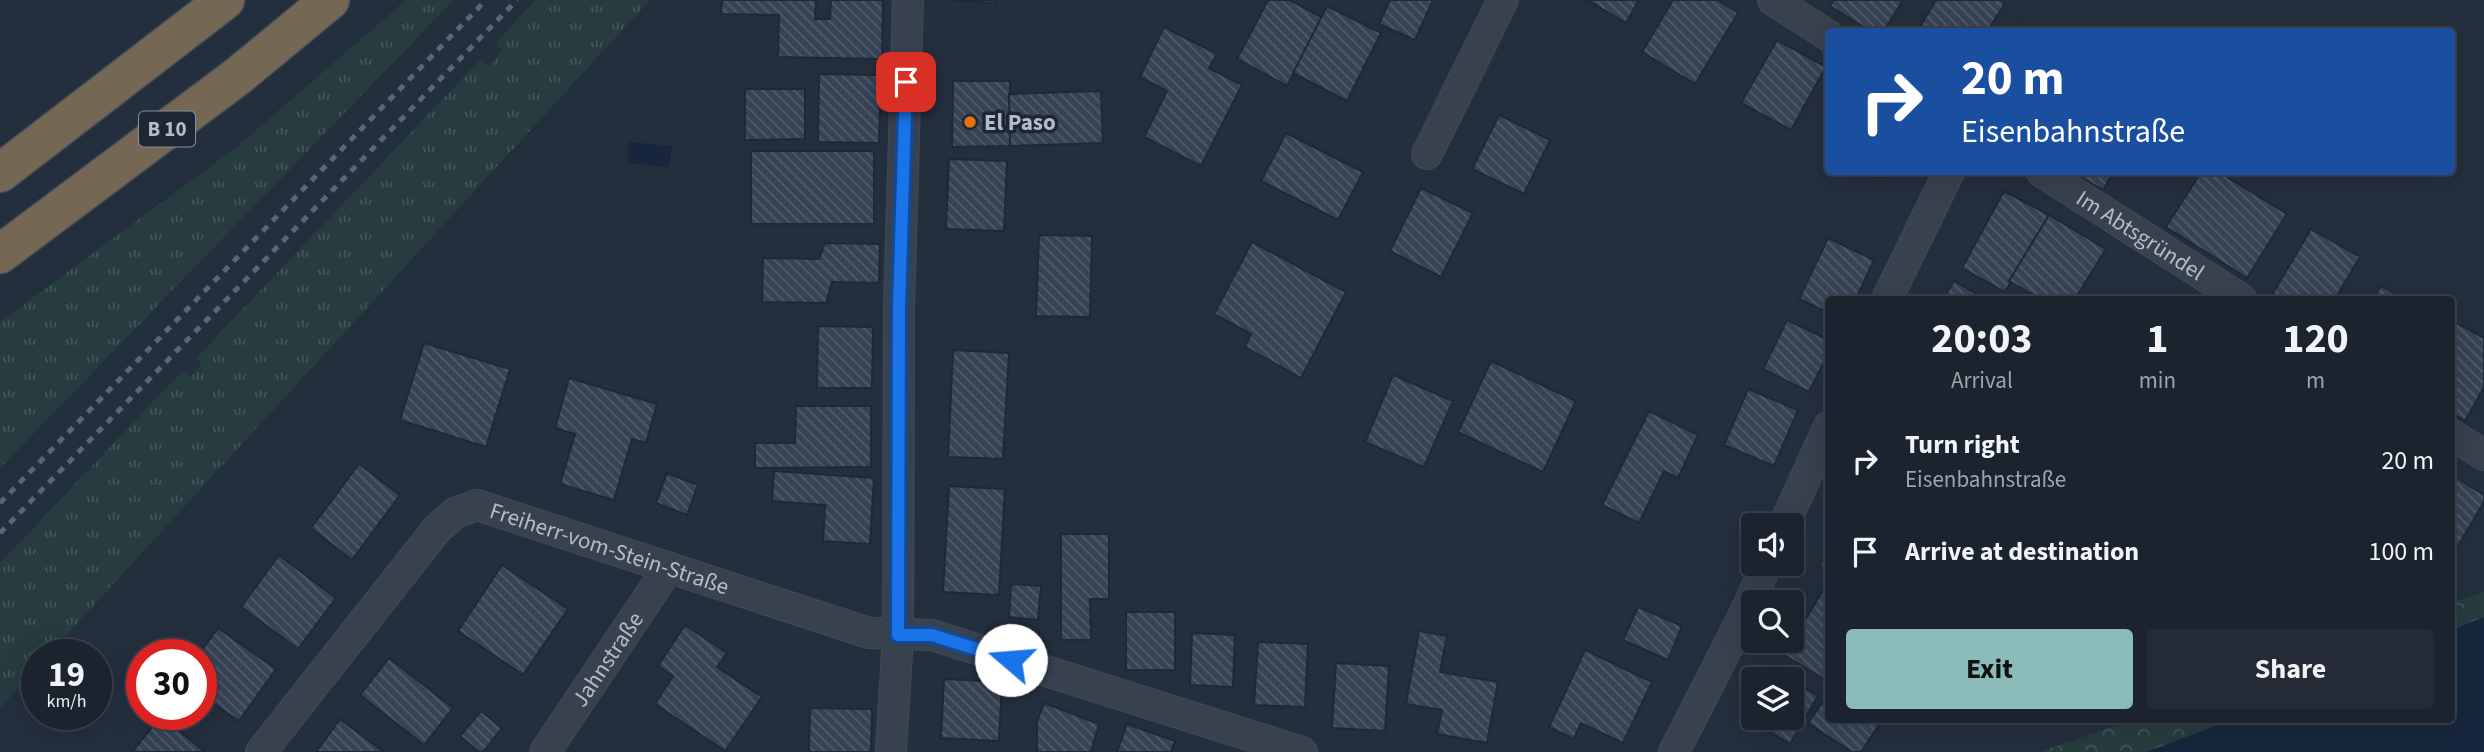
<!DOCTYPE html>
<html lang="en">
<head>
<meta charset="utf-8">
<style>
  body { margin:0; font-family:"Source Sans 3",sans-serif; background:#242b36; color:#f1f3f6; height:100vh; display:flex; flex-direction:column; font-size:26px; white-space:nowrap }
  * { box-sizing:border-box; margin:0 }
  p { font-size:23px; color:#a0a4aa }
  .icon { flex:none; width:38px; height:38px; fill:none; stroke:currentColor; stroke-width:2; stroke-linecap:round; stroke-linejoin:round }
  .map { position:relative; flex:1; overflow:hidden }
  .panel { position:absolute; left:1825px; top:296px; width:630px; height:427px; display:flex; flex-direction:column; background:#1b232e; border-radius:7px; box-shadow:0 7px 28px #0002,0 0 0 2px #39404a }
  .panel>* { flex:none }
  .top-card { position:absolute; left:1825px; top:28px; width:630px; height:147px; border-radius:7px; box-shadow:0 7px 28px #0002,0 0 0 2px #39404a; background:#1a4fa0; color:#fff; overflow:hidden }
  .tools { position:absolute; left:1741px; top:513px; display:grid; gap:14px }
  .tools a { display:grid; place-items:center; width:63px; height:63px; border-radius:7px; background:#1b232e; box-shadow:0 7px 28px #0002,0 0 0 2px #39404a; font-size:35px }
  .speed { position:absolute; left:21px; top:639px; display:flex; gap:14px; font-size:35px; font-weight:700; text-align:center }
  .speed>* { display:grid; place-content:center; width:91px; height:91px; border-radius:50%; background:#1b232e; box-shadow:0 7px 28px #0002,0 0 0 2px #39404a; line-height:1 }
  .speed small { font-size:18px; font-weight:400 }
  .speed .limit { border:10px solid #d22; background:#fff; color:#111 }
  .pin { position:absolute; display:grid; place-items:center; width:60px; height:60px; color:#fff; margin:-30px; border-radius:14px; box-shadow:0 4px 10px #0006 }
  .me { position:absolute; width:77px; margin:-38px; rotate:288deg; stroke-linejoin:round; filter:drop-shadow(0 0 5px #0008) }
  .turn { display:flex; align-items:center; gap:24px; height:147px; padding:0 21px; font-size:32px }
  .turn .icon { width:91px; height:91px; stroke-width:2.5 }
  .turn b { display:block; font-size:49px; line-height:60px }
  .eta { display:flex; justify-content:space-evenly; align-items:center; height:119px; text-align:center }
  .eta b { font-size:42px; font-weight:700; line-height:49px }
  .action { display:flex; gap:14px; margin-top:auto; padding:14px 21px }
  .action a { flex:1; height:80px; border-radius:7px; background:#8bbbb9; color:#111; font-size:28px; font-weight:700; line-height:80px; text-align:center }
  .action a+a { background:#242b36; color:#f1f3f6 }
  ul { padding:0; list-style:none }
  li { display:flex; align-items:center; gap:21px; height:91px; padding:0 21px }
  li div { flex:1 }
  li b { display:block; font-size:26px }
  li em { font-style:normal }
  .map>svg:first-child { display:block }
</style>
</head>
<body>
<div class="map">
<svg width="2484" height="752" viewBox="0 0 2484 752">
  <defs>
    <pattern id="grass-tufts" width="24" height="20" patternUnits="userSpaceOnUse" patternTransform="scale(1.75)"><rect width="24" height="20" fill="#263c3f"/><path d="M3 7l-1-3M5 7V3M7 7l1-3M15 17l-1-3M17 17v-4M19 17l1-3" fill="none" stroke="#435659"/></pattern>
    <pattern id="park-crowns" width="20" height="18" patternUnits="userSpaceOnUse" patternTransform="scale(1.75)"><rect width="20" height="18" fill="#263c3f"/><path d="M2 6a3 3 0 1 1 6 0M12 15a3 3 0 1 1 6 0" fill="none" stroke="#435659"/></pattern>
    <pattern id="building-back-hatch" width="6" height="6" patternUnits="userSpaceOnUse" patternTransform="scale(1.75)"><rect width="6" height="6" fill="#364354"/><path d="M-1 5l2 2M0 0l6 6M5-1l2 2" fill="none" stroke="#515c6b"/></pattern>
  </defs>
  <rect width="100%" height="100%" fill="#242f3e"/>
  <g fill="url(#grass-tufts)">
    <path d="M406,0H454L0,468V322L238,146Z"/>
    <path d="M535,0H650L49,654H37V668L0,708V563L183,370L191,377L202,364L196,358L481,59L489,67L502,50L496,43Z"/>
  </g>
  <path fill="url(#park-crowns)" d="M2484,592V752H2040L2134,719H2452V602Z"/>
  <g fill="#17263c">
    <path d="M629,142L672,146L669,167L627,163Z"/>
    <path d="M2484,617V752H2147L2233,719H2452V630Z"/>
  </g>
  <g fill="url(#building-back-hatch)" stroke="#1f2835" stroke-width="2">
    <path d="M722,0H816L815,19H830L831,0H883L882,59L778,57L779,15L721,14Z"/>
    <path d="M951,0H996V3Z"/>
    <path d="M1268,0H1290L1323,18L1287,86L1237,59Z"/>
    <path d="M1390,0H1433L1415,40L1379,24Z"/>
    <path d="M1587,0H1639L1626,23Z"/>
    <path d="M1673,0H1718L1738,13L1695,84L1642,52Z"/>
    <path d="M1834,0H1903L1883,32H1872L1830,6Z"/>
    <path d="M1936,0H2000L2005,3L1987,32H1917Z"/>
    <path d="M1327,6L1381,33L1347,101L1293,73Z"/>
    <path d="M2023,24L2035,32H2018Z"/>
    <path d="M1164,27L1217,54L1209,68L1242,85L1201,166L1144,137L1167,91L1140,77Z"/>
    <path d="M1777,40L1826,67L1791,130L1741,103Z"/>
    <path d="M819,74L881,75L879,143L818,142Z"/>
    <path d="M953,81H1010V146L952,147Z"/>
    <path d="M745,89H805V139L745,140Z"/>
    <path d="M1101,91L1103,143L1010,146L1009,94Z"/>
    <path d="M1499,115L1550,140L1524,194L1472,169Z"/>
    <path d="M1286,133L1363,172L1338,220L1261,181Z"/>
    <rect x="751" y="151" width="123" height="73"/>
    <path d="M949,159L1007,161L1004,231L946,229Z"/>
    <path d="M1870,172H1885L1881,178Z"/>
    <path d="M2072,172H2114L2103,190Z"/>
    <path d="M2201,172H2219L2287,214L2247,278L2166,227Z"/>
    <path d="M1421,188L1473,213L1441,277L1390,251Z"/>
    <path d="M2004,191L2049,215L2005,292L1962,268Z"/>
    <path d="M2049,215L2106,249L2075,299H2040L2009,281Z"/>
    <path d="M2311,229L2360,257L2335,299H2272L2270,298Z"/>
    <path d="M1039,235L1092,236L1090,317L1036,316Z"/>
    <path d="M1828,238L1874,260L1856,299H1829V313L1799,299Z"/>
    <path d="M1252,242L1346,292L1301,378L1245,347L1251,334L1214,314Z"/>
    <path d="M825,243L880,244L879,283L832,282L826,303L762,302L763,258L819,259Z"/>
    <path d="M1954,281L1985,299H1943Z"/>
    <path d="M2381,286L2404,299H2373Z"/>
    <path d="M1787,320L1829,340V352L1809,392L1763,369Z"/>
    <path d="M2455,322L2484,338V387L2465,421L2452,413V327Z"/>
    <path d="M818,326L873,327L872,388H817Z"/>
    <path d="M424,343L510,369L486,447L400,420Z"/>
    <path d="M953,350L1009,353L1003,459L948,457Z"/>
    <path d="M1491,361L1576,401L1543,472L1458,432Z"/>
    <path d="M1393,375L1453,401L1424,467L1365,442Z"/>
    <path d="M569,378L657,404L646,443L632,439L614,500L560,484L575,434L555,428Z"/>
    <path d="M1748,389L1798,410L1774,466L1724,445Z"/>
    <path d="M796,406H871V467L755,468V443H795Z"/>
    <path d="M1649,411L1698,435L1678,478L1664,471L1639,523L1602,505Z"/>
    <path d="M359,464L400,495L352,560L311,528Z"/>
    <path d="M774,471L874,478L870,544L823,541L825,505L772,501Z"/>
    <path d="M667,473L698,485L687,515L656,503Z"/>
    <path d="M2452,475L2484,495V502L2452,556Z"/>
    <path d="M949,486L1005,489L999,595L943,592Z"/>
    <path d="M1061,534H1109V599H1090L1091,640H1061Z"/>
    <path d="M1829,550V572L1819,566Z"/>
    <path d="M279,555L336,598L298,649L241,607Z"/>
    <path d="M502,565L568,609L523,675L458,631Z"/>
    <path d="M1011,584L1041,586L1038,620L1009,617Z"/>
    <path d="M1825,587L1829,589V682L1784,655Z"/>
    <path d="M1638,607L1682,626L1668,660L1623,640Z"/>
    <rect x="1126" y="612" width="49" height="58"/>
    <path d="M685,625L727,653L717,667L762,697L725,751L655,704L673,676L658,666Z"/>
    <path d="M218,628L276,669L239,721L201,695V654H199Z"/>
    <path d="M1419,631L1447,636L1440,672L1498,682L1487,743L1437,734L1442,710L1406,704Z"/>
    <path d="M1192,633L1235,635L1233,687L1190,685Z"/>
    <path d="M1258,642L1308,644L1305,707L1254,705Z"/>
    <path d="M1585,650L1652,682L1623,743L1581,723L1574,739L1549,727Z"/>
    <path d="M389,658L453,708L424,745L360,695Z"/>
    <path d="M1336,663L1389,666L1385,731L1332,728Z"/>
    <path d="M1774,669L1791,679H1768Z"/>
    <path d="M944,679L1002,682L999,741L941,738Z"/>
    <path d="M1792,680L1818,696L1790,744L1745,717L1754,704V718H1792Z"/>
    <path d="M1829,693V719H1870L1879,725L1861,752H1852L1808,723Z"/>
    <path d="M1044,703L1099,724L1091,752H1037V722Z"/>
    <path d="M810,708L872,709L871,752H809Z"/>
    <path d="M481,711L502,728L483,752H479L460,736Z"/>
    <path d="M161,716L205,752H132Z"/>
    <path d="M340,719L384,752H316Z"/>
    <path d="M1127,724L1175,741L1171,752H1117Z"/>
  </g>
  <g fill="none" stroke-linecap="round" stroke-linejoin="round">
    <defs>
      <g id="street">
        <path d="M1773,0L1829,36"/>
        <path d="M1427,154L1503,0"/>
        <path id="s1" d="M2042,172L2241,299"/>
        <path d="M1887,299L1949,172"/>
        <path d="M2452,435L2484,455"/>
        <path d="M1784,525L1829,426"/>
        <path id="s2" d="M261,752L437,529L455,513L477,505L869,633L932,635L1302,752"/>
        <path id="s3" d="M545,752L669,567"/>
        <path d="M891,752L898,635L899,307L908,0"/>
        <path d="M1674,752L1743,617L1767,564"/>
      </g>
      <g id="highway">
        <path d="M0,173L225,0"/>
        <path d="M0,254L238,76L330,0"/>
      </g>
    </defs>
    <use href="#street" stroke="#414a57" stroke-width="32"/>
    <use href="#highway" stroke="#434c59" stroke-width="41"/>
    <use href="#street" stroke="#38414e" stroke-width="30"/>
    <use href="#highway" stroke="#746855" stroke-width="38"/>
    <g stroke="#5a6575" stroke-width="5" stroke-dasharray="7 7" stroke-linecap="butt">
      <path d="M0,503L486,0"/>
      <path d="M0,533L517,0"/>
    </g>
  </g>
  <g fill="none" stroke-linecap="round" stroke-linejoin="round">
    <defs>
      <path id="route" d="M906,82L899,307L898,635H932L1011,660"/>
    </defs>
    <use href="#route" stroke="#114b97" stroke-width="18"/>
    <use href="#route" stroke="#1a73e8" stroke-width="12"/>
  </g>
  <circle fill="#e8710a" stroke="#1d2633" stroke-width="2.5" cx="970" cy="122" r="7"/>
  <g text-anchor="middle" stroke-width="7" stroke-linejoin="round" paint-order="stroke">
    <rect fill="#1d2633" stroke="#878f9c" stroke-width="2" x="139" y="111.5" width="56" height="35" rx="5"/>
    <g font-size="21" font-weight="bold" fill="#b4bcc9">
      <text x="167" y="136">B 10</text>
    </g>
    <g font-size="23" font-weight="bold" fill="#b4bcc9" stroke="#1d2633" text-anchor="start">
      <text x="984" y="130">El Paso</text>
    </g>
    <g font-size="23" fill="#b4bcc9" stroke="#1d2633">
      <text dy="8" stroke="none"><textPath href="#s1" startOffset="117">Im Abtsgründel</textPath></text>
      <text dy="8" stroke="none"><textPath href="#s2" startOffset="471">Freiherr-vom-Stein-Straße</textPath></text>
      <text dy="8" stroke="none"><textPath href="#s3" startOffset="112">Jahnstraße</textPath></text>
    </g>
  </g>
</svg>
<div class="tools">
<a><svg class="icon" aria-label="sound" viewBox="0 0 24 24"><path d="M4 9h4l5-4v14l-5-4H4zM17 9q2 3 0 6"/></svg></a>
<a><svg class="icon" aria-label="search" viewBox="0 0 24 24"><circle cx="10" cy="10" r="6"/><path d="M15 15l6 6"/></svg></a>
<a><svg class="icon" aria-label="layers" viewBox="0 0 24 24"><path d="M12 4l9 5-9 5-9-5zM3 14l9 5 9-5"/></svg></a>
</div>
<div class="speed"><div>19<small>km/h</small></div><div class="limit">30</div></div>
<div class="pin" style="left:906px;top:82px;background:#d93025"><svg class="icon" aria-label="arrive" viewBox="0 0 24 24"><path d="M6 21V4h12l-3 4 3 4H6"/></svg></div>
<svg class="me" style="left:1011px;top:660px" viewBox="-20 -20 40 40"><circle r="19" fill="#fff"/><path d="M0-13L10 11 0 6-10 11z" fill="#1a73e8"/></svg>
<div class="top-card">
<div class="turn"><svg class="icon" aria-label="right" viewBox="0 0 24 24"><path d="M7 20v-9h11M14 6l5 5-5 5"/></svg><div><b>20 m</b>Eisenbahnstraße</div></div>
</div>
<section class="panel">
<div class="eta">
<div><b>20:03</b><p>Arrival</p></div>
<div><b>1</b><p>min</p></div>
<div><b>120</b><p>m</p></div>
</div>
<ul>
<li><svg class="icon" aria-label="right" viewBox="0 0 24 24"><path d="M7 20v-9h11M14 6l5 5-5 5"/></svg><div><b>Turn right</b><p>Eisenbahnstraße</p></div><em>20 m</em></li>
<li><svg class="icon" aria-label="arrive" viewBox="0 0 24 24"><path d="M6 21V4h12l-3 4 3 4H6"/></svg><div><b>Arrive at destination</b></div><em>100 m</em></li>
</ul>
<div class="action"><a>Exit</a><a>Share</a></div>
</section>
</div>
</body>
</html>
